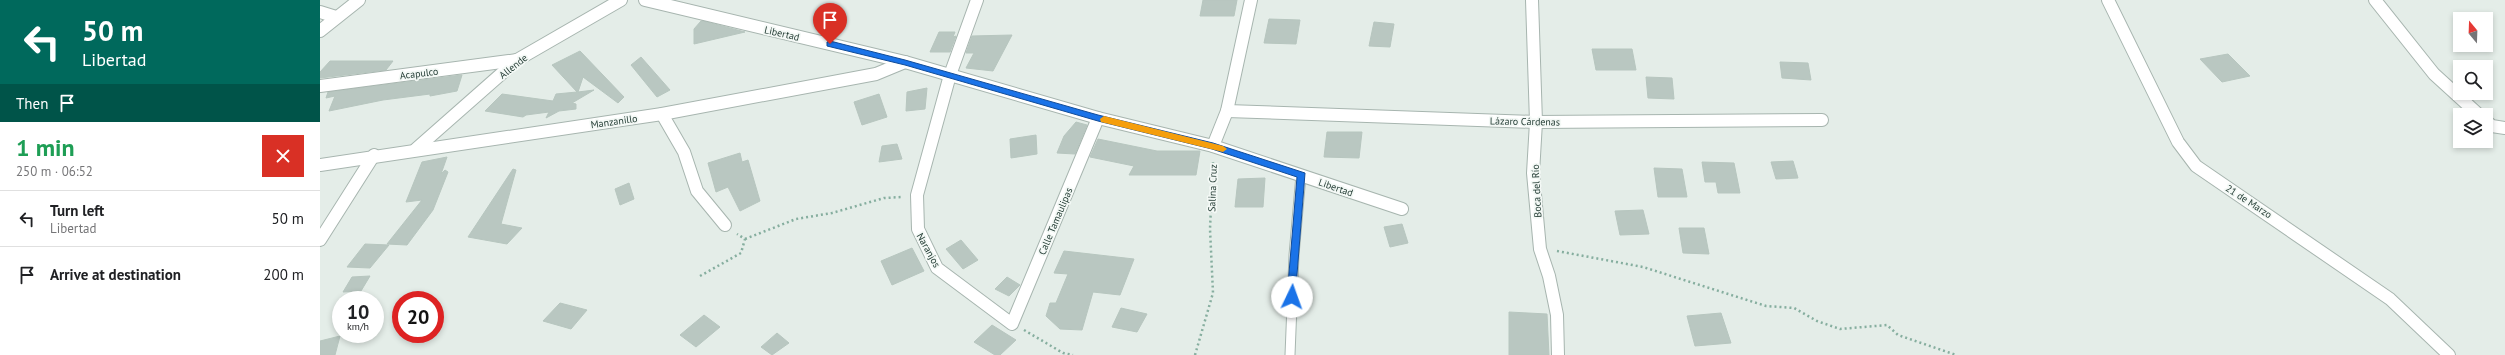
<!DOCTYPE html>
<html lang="en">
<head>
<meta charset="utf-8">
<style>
  body { margin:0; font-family:"PT Sans",sans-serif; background:#f2f2f2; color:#202124; height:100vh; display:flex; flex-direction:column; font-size:15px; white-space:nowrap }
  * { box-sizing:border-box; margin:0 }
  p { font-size:13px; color:#757577 }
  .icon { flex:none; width:22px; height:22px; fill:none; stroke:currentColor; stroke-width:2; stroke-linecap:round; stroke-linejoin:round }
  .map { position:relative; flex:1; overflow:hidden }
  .details { display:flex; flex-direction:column; background:#fff; width:320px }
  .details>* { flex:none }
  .top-card { background:#00695c; color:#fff; overflow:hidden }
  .needle { width:26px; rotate:341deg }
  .controls { position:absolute; left:2133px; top:12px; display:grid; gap:8px }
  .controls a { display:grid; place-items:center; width:40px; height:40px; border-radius:0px; background:#fff; box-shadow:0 2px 6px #0003; font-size:20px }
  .speed { position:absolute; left:12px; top:291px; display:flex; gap:8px; font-size:20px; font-weight:700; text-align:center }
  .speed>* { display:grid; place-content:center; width:52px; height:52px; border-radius:50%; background:#fff; box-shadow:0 2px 6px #0003; line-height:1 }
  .speed small { font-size:10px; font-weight:400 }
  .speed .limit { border:6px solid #d22; background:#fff; color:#111 }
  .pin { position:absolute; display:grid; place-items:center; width:34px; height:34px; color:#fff; margin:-41px -17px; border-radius:50% 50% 50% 0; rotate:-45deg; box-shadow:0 0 4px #0007 }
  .pin .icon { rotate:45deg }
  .me { position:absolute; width:44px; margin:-22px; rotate:3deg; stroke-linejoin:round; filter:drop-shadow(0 0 3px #0008) }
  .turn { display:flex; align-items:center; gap:14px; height:84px; padding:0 16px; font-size:18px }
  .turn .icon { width:52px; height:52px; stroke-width:2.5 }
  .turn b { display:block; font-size:28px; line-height:34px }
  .then { display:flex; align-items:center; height:38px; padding:0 16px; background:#0003; gap:8px; font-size:15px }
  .round { display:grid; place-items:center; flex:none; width:42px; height:42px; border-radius:0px; background:#f2f2f2 }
  .summary { display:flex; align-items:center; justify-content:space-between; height:68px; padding:0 16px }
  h1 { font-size:24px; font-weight:700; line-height:30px; color:#1e9e55 }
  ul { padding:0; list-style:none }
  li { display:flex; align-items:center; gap:12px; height:56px; padding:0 16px; border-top:1px solid #e0e0e0 }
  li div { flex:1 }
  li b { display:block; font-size:15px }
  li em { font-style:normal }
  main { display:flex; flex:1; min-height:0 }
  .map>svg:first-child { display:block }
</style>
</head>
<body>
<main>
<section class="details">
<div class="top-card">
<div class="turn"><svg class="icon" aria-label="left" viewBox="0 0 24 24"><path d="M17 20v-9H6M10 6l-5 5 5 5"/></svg><div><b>50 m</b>Libertad</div></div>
<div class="then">Then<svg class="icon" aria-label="arrive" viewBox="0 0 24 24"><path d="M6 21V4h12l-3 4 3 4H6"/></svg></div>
</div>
<div class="summary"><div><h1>1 min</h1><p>250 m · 06:52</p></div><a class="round" style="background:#d93025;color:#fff"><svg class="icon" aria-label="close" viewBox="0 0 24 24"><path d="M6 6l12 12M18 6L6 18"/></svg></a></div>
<ul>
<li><svg class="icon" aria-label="left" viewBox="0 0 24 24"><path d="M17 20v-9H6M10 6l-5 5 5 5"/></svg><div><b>Turn left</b><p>Libertad</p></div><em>50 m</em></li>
<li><svg class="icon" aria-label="arrive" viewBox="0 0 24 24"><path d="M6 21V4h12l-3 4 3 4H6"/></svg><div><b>Arrive at destination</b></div><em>200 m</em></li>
</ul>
</section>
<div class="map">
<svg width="2185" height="355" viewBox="0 0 2185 355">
  <rect width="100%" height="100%" fill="#e4ede8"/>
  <g fill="#b9c7c1" stroke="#b7c6bf">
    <path d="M883,0H917L914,16H880Z"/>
    <path d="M949,19L980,20L976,44L944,43Z"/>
    <path d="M381,21H383L425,32L374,44V29Z"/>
    <path d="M1054,22L1074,24L1070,47L1049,46Z"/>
    <path d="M619,32H635L633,37L636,36L630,52H610Z"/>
    <path d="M692,35L673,71L646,68L654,53H646L652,36Z"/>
    <path d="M1272,49H1312L1316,70H1276Z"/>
    <path d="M260,51L304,97L298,103L263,77L258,92L274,90L252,103L256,104V109L239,111L226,118L229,112L206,115L203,117L165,111L182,94L233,101L236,94L257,92L232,65Z"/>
    <path d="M1908,54L1930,76L1902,82L1880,59Z"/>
    <path d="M321,57L350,90L337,97L311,65Z"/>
    <path d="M10,61H73L66,70L0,78V72Z"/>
    <path d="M1460,62L1488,63L1491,80L1462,78Z"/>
    <path d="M142,75L137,91L110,96V94L63,100L9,111L15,96L6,98L8,92Z"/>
    <path d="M1326,77L1352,78L1354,99L1328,98Z"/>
    <path d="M607,88L605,109L586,111L587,92Z"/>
    <path d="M559,94L567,117L542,125L534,102Z"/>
    <path d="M756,122L767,125L755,154L737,153L744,136Z"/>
    <path d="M1007,132H1042L1039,158L1004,157Z"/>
    <path d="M716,135L717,154L691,158L690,139Z"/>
    <path d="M778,139L837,151H880L876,175H809L814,166L770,157Z"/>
    <path d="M577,144L582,159L559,162L562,146Z"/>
    <path d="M420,153L422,162L428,160L440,201L420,211L408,187L396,192L388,163Z"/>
    <path d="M127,157L121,174L125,170L128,172L113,210L87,245L67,244L102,200L86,202L102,162Z"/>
    <path d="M1473,161L1478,178L1456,179L1451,162Z"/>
    <path d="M1382,162L1414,163L1420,193H1398L1396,182H1385Z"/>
    <path d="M1334,168L1362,169L1367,197H1338Z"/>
    <path d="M193,169L196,170L181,224L202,228L187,244L148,237Z"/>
    <path d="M945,178L943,207H915L918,179Z"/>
    <path d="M309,183L314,199L300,205L295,189Z"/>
    <path d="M1323,210L1329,234L1300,235L1295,211Z"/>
    <path d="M1082,224L1088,243L1070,247L1064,227Z"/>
    <path d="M1359,228H1384L1389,254L1363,253Z"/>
    <path d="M641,240L658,260L643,269L626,249Z"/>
    <path d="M45,244L69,245L50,268L27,267Z"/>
    <path d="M592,248L604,271L572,285L561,261Z"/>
    <path d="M744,251L814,259L800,295L773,292L762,330L740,329L726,316L730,303H736L748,274L734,273Z"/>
    <path d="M50,276L41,291L23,292L32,277Z"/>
    <path d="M687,277L700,285L689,296L675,289Z"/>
    <path d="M240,303L267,310L251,329L223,321Z"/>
    <path d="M801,308L827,314L817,332L792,327Z"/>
    <path d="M1189,312L1227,314L1229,355H1189Z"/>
    <path d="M1401,313L1411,343L1375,346L1367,316Z"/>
    <path d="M384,315L400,327L376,347L360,335Z"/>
    <path d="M672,325L696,340L680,355H675L654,342Z"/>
    <path d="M457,333L469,343L452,355L441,347Z"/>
    <path d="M20,336L15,355H0V341Z"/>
  </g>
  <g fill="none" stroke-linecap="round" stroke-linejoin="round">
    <defs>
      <path id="lane" d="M970,355L974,255L981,175"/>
      <g id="street">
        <path d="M325,0L585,62L778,118L893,146L1082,209"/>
        <path d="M657,0L630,75L597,195L598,229L617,268L692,324L778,118"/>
        <path d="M1212,0L1216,122L1213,173L1220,249L1229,276L1237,315L1238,355"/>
        <path d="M1788,0L1858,142L1876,166L2070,299L2129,355"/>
        <path d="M2055,0L2114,74L2159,115"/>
        <path d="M0,12L16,17"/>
        <path d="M0,31L39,0"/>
        <path d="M0,86L197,60"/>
        <path d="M907,111L1216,122L1502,120"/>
        <path d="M342,114L364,152L377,191L405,225"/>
        <path d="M2166,121L2172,126L2185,128"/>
        <path d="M893,146L907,111L931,0"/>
        <path d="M96,149L197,60L301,0"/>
        <path d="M0,165L342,114L556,74L585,62"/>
        <path d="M0,240L54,155"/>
      </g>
    </defs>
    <use href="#lane" stroke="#a7b5af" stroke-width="11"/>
    <use href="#street" stroke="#a7b5af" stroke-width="14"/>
    <g stroke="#86ae9f" stroke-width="2.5" stroke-dasharray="2 3" stroke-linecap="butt">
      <path d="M425,239L476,219L512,213L564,198L582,197"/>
      <path d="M1237,251L1323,267L1446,306L1474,308L1497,321L1520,329L1567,325L1578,335L1636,355"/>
      <path d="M380,276L421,253L425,239L417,234"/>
      <path d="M704,330L743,353L753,355"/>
      <path d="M875,355L893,293L890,229L893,162"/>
    </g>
    <use href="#lane" stroke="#fff" stroke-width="9"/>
    <use href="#street" stroke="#fff" stroke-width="12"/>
  </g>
  <path fill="#1a73e8" stroke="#114b97" d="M510,41L585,60L778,115L893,143L985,173L975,300H968L967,297L977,177L892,149L778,121L585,65L507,46V42Z"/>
  <path fill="#f59e0b" d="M784,116L903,146L907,149L903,152L781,122L780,119Z"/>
  <g text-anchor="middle" stroke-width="3.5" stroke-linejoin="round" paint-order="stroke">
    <g font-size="10" fill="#243d35" stroke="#f4f9f6">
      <text transform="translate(462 33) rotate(13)" y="4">Libertad</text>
      <text transform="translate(193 66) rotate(-38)" y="4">Allende</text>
      <text transform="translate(99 73) rotate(-7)" y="4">Acapulco</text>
      <text transform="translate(294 121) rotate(-8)" y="4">Manzanillo</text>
      <text transform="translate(1205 121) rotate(1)" y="4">Lázaro Cárdenas</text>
      <text transform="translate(1016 187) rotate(19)" y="4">Libertad</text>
      <text transform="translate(892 188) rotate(-88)" y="4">Salina Cruz</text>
      <text transform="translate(1216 191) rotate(-93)" y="4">Boca del Río</text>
      <text transform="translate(1929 201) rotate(33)" y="4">21 de Marzo</text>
      <text transform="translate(735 221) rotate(-67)" y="4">Calle Tamaulipas</text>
      <text transform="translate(609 250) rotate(61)" y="4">Naranjos</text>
    </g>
  </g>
</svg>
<div class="controls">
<a><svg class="needle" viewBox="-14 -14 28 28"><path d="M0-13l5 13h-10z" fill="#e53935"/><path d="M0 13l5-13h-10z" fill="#757577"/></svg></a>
<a><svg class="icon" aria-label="search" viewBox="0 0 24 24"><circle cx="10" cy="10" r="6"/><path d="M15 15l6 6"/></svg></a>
<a><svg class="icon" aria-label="layers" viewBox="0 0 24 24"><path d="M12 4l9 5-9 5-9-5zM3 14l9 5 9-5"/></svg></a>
</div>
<div class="speed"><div>10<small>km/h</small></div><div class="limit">20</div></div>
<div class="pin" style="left:510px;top:44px;background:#d93025"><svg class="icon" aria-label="arrive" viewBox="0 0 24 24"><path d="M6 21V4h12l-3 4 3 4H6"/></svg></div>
<svg class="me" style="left:972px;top:297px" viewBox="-20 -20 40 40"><circle r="19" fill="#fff"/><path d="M0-13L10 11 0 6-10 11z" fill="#1a73e8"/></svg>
</div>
</main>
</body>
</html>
